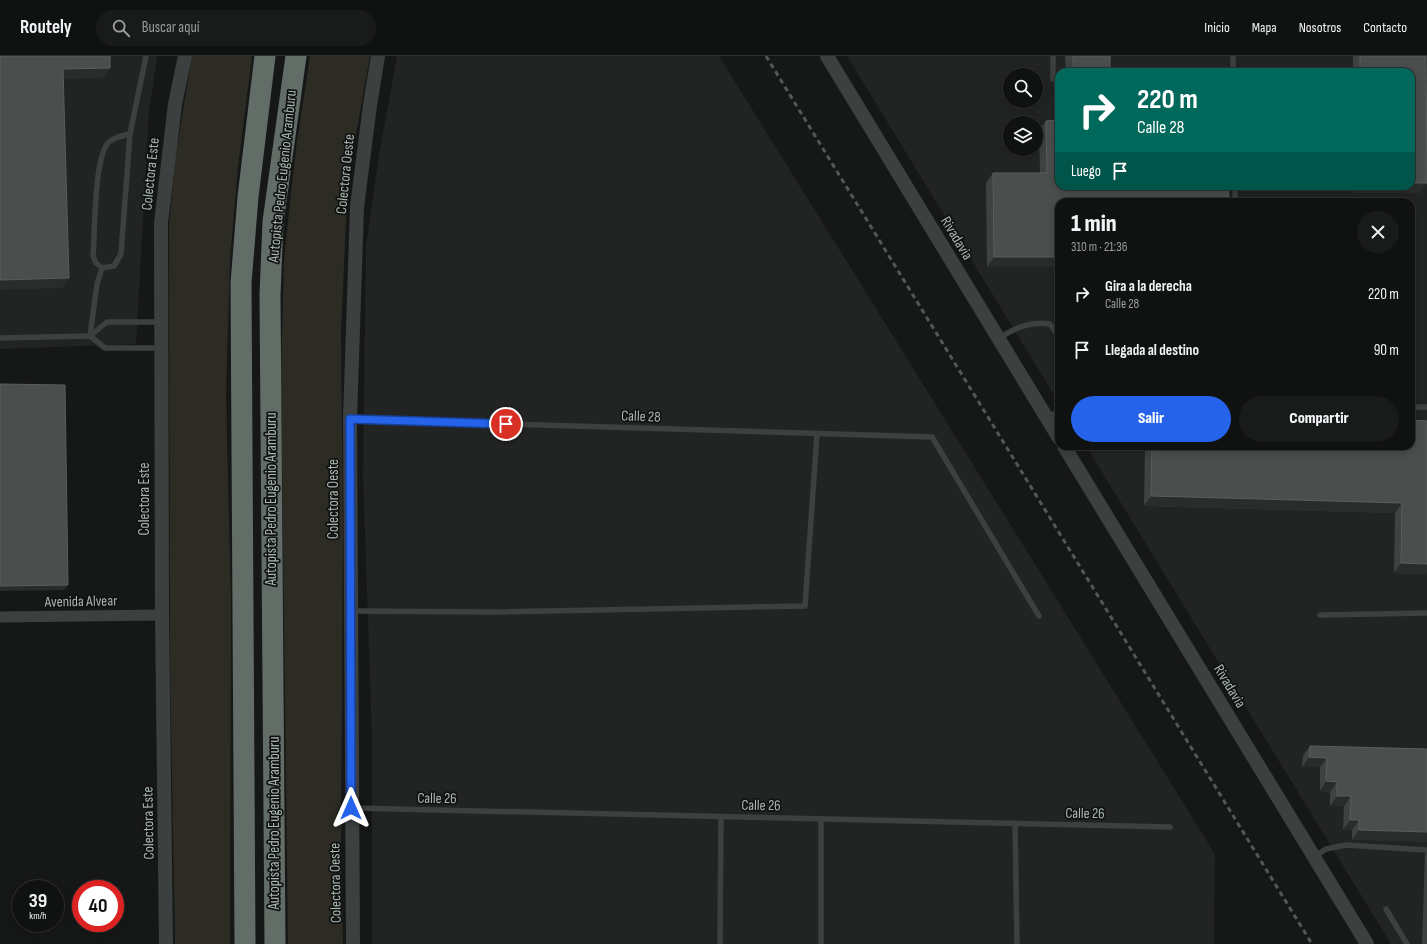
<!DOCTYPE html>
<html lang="es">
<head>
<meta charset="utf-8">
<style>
  body { margin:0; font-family:"Sofia Sans Condensed",sans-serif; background:#191b1a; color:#f1f3f6; height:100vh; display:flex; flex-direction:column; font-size:15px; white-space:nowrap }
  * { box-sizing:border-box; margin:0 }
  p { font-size:13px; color:#9c9e9f }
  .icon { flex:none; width:22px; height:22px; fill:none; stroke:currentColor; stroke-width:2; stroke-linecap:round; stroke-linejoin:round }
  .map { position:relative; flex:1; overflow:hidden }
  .panel { position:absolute; left:1055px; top:142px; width:360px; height:252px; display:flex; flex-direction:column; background:#101211; border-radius:12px; box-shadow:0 2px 10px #0003,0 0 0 1px #303231 }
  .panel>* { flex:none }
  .guide { position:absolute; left:1055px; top:12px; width:360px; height:122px; border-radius:12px; box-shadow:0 2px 10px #0003,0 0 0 1px #303231; background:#00695c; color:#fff; overflow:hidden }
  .buttons { position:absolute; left:1003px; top:12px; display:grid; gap:8px }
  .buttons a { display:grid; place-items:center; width:40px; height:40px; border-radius:50%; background:#101211; box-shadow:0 2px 10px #0003,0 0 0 1px #303231; font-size:20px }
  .speed { position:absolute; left:12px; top:824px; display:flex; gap:8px; font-size:20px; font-weight:700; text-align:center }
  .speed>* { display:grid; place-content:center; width:52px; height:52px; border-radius:50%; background:#101211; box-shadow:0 2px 10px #0003,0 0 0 1px #303231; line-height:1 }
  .speed small { font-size:10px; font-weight:400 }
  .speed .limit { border:6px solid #d22; background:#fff; color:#111 }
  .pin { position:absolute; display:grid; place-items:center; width:34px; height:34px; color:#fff; margin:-17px; border:2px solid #fff; border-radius:50%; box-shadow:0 1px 4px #0007 }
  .me { position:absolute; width:44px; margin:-22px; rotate:0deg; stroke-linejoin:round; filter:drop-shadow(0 0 3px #0008) }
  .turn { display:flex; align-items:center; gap:14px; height:84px; padding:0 16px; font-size:18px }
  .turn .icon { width:52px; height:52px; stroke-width:2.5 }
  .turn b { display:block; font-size:28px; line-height:34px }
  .then { display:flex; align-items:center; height:38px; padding:0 16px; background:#0003; gap:8px; font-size:15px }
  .round { display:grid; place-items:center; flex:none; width:42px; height:42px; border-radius:21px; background:#191b1a }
  .overview { display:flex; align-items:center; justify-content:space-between; height:68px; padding:0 16px }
  h1 { font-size:24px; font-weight:800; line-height:30px }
  .primary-button { display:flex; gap:8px; margin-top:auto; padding:8px 16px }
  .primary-button a { flex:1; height:46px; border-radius:24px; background:#2563eb; color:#fff; font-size:16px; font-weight:800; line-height:46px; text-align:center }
  .primary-button a+a { background:#191b1a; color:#f1f3f6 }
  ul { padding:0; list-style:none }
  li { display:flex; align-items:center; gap:12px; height:56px; padding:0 16px }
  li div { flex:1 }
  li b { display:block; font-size:15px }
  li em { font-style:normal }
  header { display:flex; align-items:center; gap:24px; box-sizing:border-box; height:56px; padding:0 20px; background:#101211; border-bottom:1px solid #303231 }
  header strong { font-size:19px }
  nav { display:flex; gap:22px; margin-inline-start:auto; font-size:14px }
  .search { width:280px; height:36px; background:#191b1a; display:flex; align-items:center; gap:10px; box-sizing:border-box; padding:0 14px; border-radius:22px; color:#9c9e9f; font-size:15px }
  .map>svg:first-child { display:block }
</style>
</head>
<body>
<header>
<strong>Routely</strong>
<div class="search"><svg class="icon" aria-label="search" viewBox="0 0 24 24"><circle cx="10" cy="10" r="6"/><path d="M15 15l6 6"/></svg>Buscar aquí</div>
<nav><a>Inicio</a><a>Mapa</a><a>Nosotros</a><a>Contacto</a></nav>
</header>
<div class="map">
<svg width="1427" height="888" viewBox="0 0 1427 888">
  <rect width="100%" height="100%" fill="#161817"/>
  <g fill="#222424" fill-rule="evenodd">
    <path d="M0,0H157L149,56L136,288L0,293Z"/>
    <path d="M397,0H719L1215,798L1214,888H372V682L363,418L366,191L378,105Z"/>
    <path d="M847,0H1427V888H1391L1086,390H1411V146H1059V347ZM1059,16H1411V130H1059ZM1010,19H1036V45H1010ZM1010,67H1036V93H1010Z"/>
  </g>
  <g fill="#2c2b24">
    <path d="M192,0H252L238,112L230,203L226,336L231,546L230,888H175L170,614L169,172L175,103Z"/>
    <path d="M310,0H370L348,123L341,275L343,474L341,792L343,888H288L281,320L284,203L296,92Z"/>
  </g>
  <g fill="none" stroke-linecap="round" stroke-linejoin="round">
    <g stroke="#3c413f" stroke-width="5.5">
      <path d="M1233,0V16"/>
      <path d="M1053,23V0"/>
      <path d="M1235,130V146"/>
      <path d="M102,212L114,210L121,198L130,78L146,0"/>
      <path d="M102,212L96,207L93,200C95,177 94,103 108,87C113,81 122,80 130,78"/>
      <path d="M90,280L105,292H161"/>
      <path d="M90,280L97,228L102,212"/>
      <path d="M0,282L90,280L107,266H161"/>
      <path d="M999,282C1015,272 1030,265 1050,268L1059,281"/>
      <path d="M1411,351H1427"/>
      <path d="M350,363L932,381L1039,560"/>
      <path d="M351,555L491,556L805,550L817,378"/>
      <path d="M1320,559L1427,557"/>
      <path d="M352,752L1170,771"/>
      <path d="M1015,767L1017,888"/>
      <path d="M1314,801L1326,793L1346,789L1427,794"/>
      <path d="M1386,853L1407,888"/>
      <path d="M720,888L721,761"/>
      <path d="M821,888V763"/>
    </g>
    <g stroke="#3c413f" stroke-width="11">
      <path d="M1047,362L1059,360"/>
      <path d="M0,561L162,559"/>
    </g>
    <g stroke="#3c413f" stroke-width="14">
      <path d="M827,0L1059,382"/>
      <path d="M1064,390L1367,888"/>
      <path d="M166,888L162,559L161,167L175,48L185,0"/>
      <path d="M353,888L350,363L357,151L370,49L378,0"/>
    </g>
    <g stroke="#636d67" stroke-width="21">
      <path d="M245,888L241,227L248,141L265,0"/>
      <path d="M275,888L270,239L273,166L296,0"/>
    </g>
    <path stroke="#525955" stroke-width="3" stroke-dasharray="5 4" stroke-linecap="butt" d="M766,0L1312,888"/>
  </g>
  <g fill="#3e4240">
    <path d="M1065,0H1110V16H1066Z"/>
    <path d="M1353,0H1426L1420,137H1354V130H1411V16H1353Z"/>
    <path d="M1046,65L1059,146V211H987L986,127L993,117H1040L1039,75Z"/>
    <path d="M1145,390H1411L1427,518L1394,517L1395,457L1144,450Z"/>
    <path d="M1310,690L1427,693L1352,784V774H1343L1344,750H1330V736L1320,735V711H1302L1303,700Z"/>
    <path d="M1427,796V888H1422L1425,798Z"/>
  </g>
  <g fill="#292c2b">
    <path d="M110,12L103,22L56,23L63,13Z"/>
    <path d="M1411,127H1427L1420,137H1354L1359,130H1411Z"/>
    <path d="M994,201H1059V211H987Z"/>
    <path d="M69,222L62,232L0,234V224Z"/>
    <path d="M1151,440L1402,447L1395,457L1144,450Z"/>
    <path d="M1401,507L1427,508V518L1394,517Z"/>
    <path d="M68,529L64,534L0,535V530Z"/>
    <path d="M1309,701L1327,702L1320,711H1302Z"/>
    <path d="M1326,725L1337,726L1330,736L1320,735Z"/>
    <path d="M1337,740H1351L1344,750H1330Z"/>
    <path d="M1350,764H1359L1352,774H1343Z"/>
    <path d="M1359,774L1427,776V786L1352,784Z"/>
  </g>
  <g fill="#4a4e4c" stroke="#585f5b">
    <path d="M0,0H110V12L63,13L69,222L0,224Z"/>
    <rect x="1073" y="0" width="37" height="16"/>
    <path d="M1360,0H1426L1427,127H1411V16H1360Z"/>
    <path d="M1059,64V130H1228L1229,146H1059V201H994L993,117H1047L1046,65Z"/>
    <path d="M0,328L65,329L68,529L0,530Z"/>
    <path d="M1411,364L1427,365V508L1401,507L1402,447L1151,440L1152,390H1411Z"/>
    <path d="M1310,690L1427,693V776L1359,774V764H1350L1351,740H1337V726L1326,725L1327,702L1309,701Z"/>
  </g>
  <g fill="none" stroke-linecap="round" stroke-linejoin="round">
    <defs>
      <path id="route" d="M351,752L350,363L506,368"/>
    </defs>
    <use href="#route" stroke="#184099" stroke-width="10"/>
    <use href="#route" stroke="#2563eb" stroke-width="7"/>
  </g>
  <g text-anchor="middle" stroke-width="3.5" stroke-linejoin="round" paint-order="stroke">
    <g font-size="15" fill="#a9b7ae" stroke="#111312">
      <text transform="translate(150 118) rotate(-84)" y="5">Colectora Este</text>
      <text transform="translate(345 118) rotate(-84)" y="5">Colectora Oeste</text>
      <text transform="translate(282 120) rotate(-84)" y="5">Autopista Pedro Eugenio Aramburu</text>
      <text transform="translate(957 182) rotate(59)" y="5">Rivadavia</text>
      <text transform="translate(641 360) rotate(2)" y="5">Calle 28</text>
      <text transform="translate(144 443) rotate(-90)" y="5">Colectora Este</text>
      <text transform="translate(271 443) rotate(-90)" y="5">Autopista Pedro Eugenio Aramburu</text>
      <text transform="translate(333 443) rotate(-90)" y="5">Colectora Oeste</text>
      <text transform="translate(81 545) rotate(-1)" y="5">Avenida Alvear</text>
      <text transform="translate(1230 630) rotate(59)" y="5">Rivadavia</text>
      <text transform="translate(437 742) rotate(1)" y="5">Calle 26</text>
      <text transform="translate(761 749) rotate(1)" y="5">Calle 26</text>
      <text transform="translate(1085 757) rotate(1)" y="5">Calle 26</text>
      <text transform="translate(148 767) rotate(-91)" y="5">Colectora Este</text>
      <text transform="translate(274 767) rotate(-90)" y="5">Autopista Pedro Eugenio Aramburu</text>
      <text transform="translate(335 827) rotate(-91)" y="5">Colectora Oeste</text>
    </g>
  </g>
</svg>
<div class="buttons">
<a><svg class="icon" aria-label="search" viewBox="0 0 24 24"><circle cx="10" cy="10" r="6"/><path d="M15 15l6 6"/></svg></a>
<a><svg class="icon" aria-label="layers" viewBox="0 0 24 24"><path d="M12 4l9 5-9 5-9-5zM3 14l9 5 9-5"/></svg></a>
</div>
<div class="speed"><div>39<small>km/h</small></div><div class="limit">40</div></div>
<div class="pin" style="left:506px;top:368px;background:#d93025"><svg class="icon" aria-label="arrive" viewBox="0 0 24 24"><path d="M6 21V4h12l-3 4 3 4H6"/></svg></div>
<svg class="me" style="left:351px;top:752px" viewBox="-20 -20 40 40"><path d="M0-17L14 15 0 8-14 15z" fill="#2563eb" stroke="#fff" stroke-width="4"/></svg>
<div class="guide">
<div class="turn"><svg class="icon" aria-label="right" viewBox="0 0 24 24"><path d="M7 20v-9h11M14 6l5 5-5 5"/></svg><div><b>220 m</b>Calle 28</div></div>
<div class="then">Luego<svg class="icon" aria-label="arrive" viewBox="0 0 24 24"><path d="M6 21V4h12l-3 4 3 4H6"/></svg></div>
</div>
<section class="panel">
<div class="overview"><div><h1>1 min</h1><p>310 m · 21:36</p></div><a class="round"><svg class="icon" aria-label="close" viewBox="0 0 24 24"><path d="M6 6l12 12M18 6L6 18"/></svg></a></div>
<ul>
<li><svg class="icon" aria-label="right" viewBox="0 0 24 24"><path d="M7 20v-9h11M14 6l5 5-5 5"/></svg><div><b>Gira a la derecha</b><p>Calle 28</p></div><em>220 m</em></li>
<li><svg class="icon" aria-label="arrive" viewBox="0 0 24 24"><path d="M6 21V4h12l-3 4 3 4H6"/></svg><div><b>Llegada al destino</b></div><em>90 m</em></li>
</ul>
<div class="primary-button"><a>Salir</a><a>Compartir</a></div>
</section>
</div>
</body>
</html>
